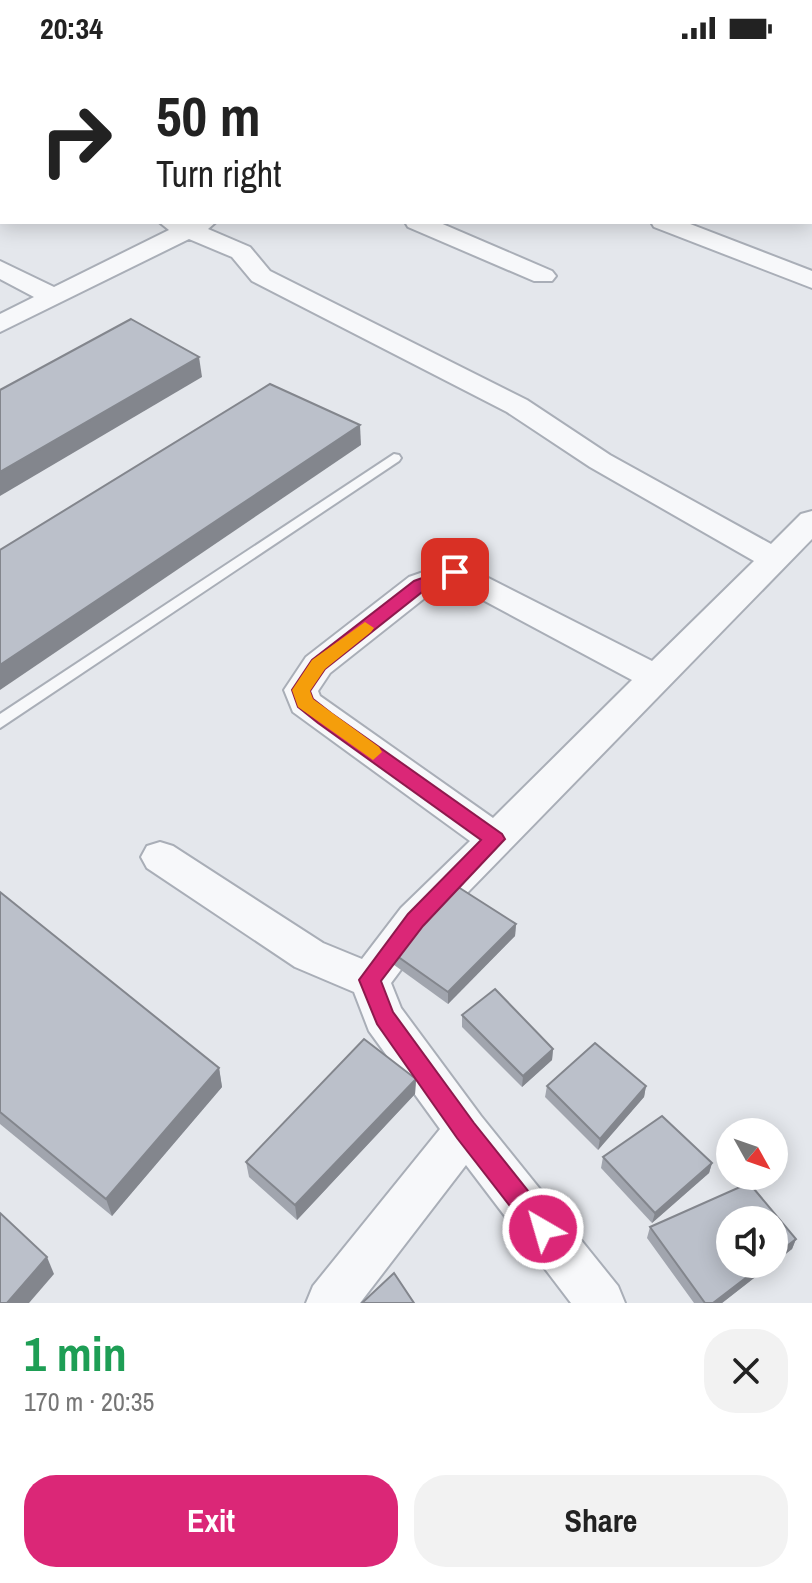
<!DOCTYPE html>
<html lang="en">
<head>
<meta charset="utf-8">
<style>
  body { margin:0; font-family:"Archivo Narrow",sans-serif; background:#f2f2f2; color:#222; height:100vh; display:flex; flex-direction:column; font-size:30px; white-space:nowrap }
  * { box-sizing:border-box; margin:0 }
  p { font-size:26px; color:#767676 }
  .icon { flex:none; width:44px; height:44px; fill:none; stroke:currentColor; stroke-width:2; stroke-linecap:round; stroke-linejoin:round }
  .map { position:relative; height:1247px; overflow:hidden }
  .sheet { display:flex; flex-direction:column; background:#fff; flex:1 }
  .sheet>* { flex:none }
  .banner { position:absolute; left:0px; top:0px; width:812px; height:168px; box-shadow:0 4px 20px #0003; background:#fff; color:#222; overflow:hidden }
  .needle { width:52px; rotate:130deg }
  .tools { position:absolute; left:716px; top:1062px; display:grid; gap:16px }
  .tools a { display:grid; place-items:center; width:72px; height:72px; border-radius:50%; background:#fff; box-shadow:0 4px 20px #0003; font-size:40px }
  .pin { position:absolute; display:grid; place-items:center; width:68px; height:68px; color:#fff; margin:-34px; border-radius:16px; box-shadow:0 4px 12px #0006 }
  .me { position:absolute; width:88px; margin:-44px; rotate:322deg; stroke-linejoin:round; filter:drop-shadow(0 0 6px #0008) }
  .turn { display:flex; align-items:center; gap:28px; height:168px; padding:0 24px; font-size:36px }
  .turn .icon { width:104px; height:104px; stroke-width:2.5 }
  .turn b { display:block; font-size:56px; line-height:68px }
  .round { display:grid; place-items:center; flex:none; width:84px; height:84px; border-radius:32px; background:#f2f2f2 }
  .summary { display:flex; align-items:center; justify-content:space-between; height:136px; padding:0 24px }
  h1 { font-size:48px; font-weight:800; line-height:60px; color:#1e9e55 }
  .button { display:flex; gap:16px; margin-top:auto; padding:16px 24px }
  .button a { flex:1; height:92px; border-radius:32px; background:#db2777; color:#fff; font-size:32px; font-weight:800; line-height:92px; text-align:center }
  .button a+a { background:#f2f2f2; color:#222 }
  .status { display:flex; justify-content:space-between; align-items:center; height:56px; padding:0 40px; background:#fff; direction:ltr }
  .status svg { height:22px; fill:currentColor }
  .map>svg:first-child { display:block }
</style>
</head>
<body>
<div class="status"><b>20:34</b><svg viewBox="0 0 49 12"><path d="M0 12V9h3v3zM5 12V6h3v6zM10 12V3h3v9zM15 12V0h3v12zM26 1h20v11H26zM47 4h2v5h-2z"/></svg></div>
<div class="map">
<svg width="812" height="1247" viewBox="0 0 812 1247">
  <rect width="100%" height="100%" fill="#e4e7ec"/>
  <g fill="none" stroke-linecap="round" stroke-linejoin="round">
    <defs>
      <path id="lane" d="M394,398L399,399L401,402L399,405L0,672V658Z"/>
      <g id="street">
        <path d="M73,0H96L97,2H74Z"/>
        <path d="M0,78L2,79V93L0,92Z"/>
        <path d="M159,166H216L208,173L250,191L270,215L527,344L610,399L771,488L801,458L812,455V483L429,876L391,927L401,952L481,1060L618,1230L625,1247H571L466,1109L360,1247H306L313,1230L440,1073L369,975L354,936L295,911L147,812L141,801L147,790L160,786L173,790L323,887L362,903L401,852L470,785L293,656L284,634L306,601L409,521L455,505L652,605L754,505L590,411L507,356L252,225L232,201L189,183L0,276V258L34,241L0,223V205L54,231L169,174ZM453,528L632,624L493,762L320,640L318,635L330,617L431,537Z"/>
        <path d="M405,166H438L552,215L556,220L552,225H534L408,171Z"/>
        <path d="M651,166H685L812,215V232L654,171Z"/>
      </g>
    </defs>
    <use href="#lane" stroke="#a9aeb7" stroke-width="4"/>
    <use href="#street" stroke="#a9aeb7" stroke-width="4"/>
    <use href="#lane" fill="#f7f8fa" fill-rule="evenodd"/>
    <use href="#street" fill="#f7f8fa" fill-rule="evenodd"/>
  </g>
  <g fill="#a1a5ae">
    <path d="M0,836L219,1012L222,1031L112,1160L0,1068Z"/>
    <path d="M516,868L515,880L448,948L390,906V895Z"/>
    <path d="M462,959L553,993L552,1004L522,1031L462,971Z"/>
    <path d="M416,1023L415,1038L297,1164L249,1121L246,1106Z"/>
    <path d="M547,1030H646L644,1041L598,1094L545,1041Z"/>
    <path d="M603,1101L712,1107L709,1117L652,1167L601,1112Z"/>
    <path d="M749,1127L796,1183L792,1193L774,1207V1164H730V1208H772L722,1247H694L647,1182L650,1171Z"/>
  </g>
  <g fill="#83868d">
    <path d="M199,301L202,321L0,440V416Z"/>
    <path d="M360,369L361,389L0,634V609Z"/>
    <path d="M516,868L515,880L448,948V936Z"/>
    <path d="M553,993L552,1004L522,1031L523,1020Z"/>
    <path d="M219,1012L222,1031L112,1160L106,1143Z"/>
    <path d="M416,1023L415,1038L297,1164L295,1149Z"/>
    <path d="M646,1030L644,1041L598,1094L600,1083Z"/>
    <path d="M712,1107L709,1117L652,1167L655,1157Z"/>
    <path d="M796,1183L792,1193L774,1207V1200Z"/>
    <path d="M47,1201L54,1218L29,1247H7Z"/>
    <path d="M764,1208H772L722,1247H713Z"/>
  </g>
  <g fill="#bbc0ca" stroke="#83868d" stroke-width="2">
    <path d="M131,263L199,301L0,416V334Z"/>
    <path d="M270,328L360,369L0,609V494Z"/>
    <path d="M455,829L516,868L448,936L390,895Z"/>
    <path d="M0,836L219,1012L106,1143L0,1056Z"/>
    <path d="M495,933L553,993L523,1020L462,959Z"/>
    <path d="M364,983L416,1023L295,1149L246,1106Z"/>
    <path d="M595,987L646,1030L600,1083L547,1030Z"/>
    <path d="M662,1060L712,1107L655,1157L603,1101Z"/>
    <path d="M749,1127L796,1183L774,1200V1164H730V1208H764L713,1247H705L650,1171Z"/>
    <path d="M0,1157L47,1201L7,1247H0Z"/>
    <path d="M394,1217L414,1247H362Z"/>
  </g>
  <path fill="#db2777" stroke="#8e194d" stroke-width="2" d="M455,510L464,516L461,520L426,533L325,613L310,635L313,643L331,657L502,778L505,783L423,870L381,925L393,956L474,1067L552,1165L555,1173L552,1181L543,1185L534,1181L457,1082L377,968L359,924L408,858L481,784L318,667L298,651L292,634L312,604L414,525Z"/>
  <path fill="#f59e0b" d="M365,566L374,572L371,576L325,613L310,635L313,643L379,691L382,696L373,704L298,651L292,634L312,604Z"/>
</svg>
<div class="tools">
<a><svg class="needle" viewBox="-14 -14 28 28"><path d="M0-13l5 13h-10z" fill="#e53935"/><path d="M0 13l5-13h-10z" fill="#767676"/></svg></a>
<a><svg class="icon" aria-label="sound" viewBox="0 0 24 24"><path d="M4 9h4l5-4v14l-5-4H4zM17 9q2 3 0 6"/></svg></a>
</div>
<div class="pin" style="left:455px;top:516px;background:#d93025"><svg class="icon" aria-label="arrive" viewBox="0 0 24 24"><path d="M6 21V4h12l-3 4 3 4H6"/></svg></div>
<svg class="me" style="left:543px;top:1173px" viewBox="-20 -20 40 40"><circle r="17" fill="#db2777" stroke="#fff" stroke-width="3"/><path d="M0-11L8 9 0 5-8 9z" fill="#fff"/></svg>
<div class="banner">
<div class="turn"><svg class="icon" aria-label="right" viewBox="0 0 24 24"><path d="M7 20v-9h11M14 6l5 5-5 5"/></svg><div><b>50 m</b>Turn right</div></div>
</div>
</div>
<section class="sheet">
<div class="summary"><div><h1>1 min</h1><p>170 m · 20:35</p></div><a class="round"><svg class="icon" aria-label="close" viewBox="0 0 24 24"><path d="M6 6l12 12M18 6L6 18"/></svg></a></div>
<div class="button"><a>Exit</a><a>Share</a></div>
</section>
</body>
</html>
